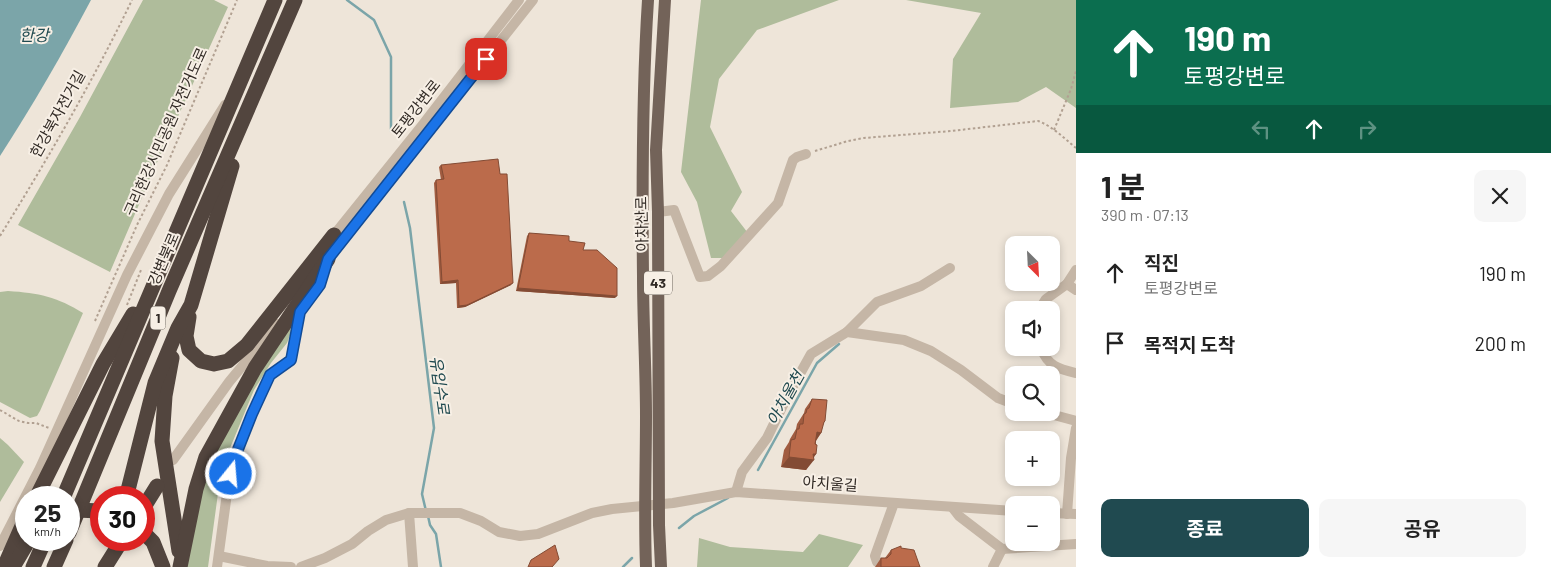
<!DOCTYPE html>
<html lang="ko">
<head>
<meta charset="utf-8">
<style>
  body { margin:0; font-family:Barlow,"Noto Sans KR",sans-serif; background:#f6f6f6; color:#222; height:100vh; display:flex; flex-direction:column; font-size:19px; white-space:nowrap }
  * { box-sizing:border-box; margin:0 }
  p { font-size:16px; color:#767676 }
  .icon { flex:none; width:28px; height:28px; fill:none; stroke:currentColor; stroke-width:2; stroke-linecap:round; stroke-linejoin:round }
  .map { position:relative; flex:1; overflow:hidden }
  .panel { display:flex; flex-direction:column; background:#fff; width:475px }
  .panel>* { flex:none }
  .banner { background:#0b6e4f; color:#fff; overflow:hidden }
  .needle { width:32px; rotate:156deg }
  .controls { position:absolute; left:1005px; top:236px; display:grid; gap:10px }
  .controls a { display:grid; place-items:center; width:55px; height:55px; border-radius:10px; background:#fff; box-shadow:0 2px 8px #0003; font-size:25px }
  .speed { position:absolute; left:15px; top:486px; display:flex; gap:10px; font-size:25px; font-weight:700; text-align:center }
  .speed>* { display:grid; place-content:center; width:65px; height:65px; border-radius:50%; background:#fff; box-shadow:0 2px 8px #0003; line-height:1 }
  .speed small { font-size:12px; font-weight:400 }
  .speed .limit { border:8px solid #d22; background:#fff; color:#111 }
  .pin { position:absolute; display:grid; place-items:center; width:42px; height:42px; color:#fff; margin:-21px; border-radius:10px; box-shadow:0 2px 8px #0006 }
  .me { position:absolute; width:55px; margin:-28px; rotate:17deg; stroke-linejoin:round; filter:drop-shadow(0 0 4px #0008) }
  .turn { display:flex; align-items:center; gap:18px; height:105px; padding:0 25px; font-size:22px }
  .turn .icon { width:65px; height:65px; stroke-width:2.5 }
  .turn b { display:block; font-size:35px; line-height:42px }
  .lanes { display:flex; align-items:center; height:48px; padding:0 25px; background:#0003; justify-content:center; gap:25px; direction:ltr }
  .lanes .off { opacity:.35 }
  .round { display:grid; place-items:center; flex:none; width:52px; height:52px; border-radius:10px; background:#f6f6f6 }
  .summary { display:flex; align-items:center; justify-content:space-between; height:85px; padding:0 25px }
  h1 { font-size:30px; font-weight:700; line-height:38px }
  .cta { display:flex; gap:10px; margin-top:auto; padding:10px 25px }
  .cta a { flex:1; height:58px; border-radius:10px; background:#204a50; color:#fff; font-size:20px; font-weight:700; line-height:58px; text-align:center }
  .cta a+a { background:#f6f6f6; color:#222 }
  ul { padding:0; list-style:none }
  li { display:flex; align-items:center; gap:15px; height:70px; padding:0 25px }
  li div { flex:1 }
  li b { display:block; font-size:19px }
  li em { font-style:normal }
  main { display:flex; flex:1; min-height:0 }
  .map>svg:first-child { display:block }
</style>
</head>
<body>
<main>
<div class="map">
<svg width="1076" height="567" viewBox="0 0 1076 567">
  <rect width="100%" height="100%" fill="#eee5d9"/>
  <g fill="#afbc9b">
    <path d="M143,0H214L228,7L159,158L110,272L18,225L80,117Z"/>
    <path d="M701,0H839L757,30L719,79L710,127L742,192L731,211L751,237L728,258H711L697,202L681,172Z"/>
    <path d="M906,0H1076V108L1046,87L1018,102L950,108L953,59L981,13Z"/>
    <path d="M8,291C39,293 57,297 83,313L40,411L37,416L30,418L0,402V292Z"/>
    <path d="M294,325L287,343L271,363L254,390L228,453L219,486L208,567H183L202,476L279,335Z"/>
    <path d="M0,438L8,445L24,462L0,502Z"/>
    <path d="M819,534L863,545L848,567H697L699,538L730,547L803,552Z"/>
  </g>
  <path fill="#7ba5a9" d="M0,0H91C63,53 33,105 0,156Z"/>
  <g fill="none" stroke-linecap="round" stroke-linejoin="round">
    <g stroke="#7ba5a9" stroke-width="2.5">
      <path d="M347,0L374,20L391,57V131"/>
      <path d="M404,202L410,228L434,428L422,494L426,511"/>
      <path d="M758,470L817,363L839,344"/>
      <path d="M428,516L430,525L436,534L441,567"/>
      <path d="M679,528L694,516L728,498"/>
      <path d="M623,567L632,558"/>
    </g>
    <g stroke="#b1a091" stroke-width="2" stroke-dasharray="2.5 2.5" stroke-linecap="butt">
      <path d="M1054,130L1071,89L1076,71"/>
      <path d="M815,151L848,141L864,138L951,131L1038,121C1052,126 1064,138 1076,148"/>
      <path d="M0,236C47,160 93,81 132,0"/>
      <path d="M127,305L141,270"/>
      <path d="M95,321L137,225L167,165L237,0"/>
      <path d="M0,410L19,421L28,423H36L49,428"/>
    </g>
    <g stroke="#c5b6a6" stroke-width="10">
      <path d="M658,212L674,210L700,277L708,276L721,266L778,203L793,160L797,157L806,154"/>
      <path d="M333,240L334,235L421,127L519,0"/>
      <path d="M324,263L533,0"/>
      <path d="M1076,270L1067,284L1076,290"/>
      <path d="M1039,310L1046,299L1067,284"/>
      <path d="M847,332L877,302L921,286L950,268"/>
      <path d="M1041,348C1048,366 1058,369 1076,373"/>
      <path d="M1043,412L1076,421"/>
      <path d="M173,460L229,382L277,324"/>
      <path d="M736,492L742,472L767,438L787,397L811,354L847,332L904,340L931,351L961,370L998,398L1014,404"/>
      <path d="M952,507L959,516L1002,549L993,567"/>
      <path d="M409,513L413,567"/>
      <path d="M1051,513L1076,514"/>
      <path d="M1067,514L1071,458L1076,428"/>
      <path d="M0,546L40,468L127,275L169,194L225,105"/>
      <path d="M1002,549L1076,544"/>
      <path d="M219,556L267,566L291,567"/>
      <path d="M877,562L875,556L894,503"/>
      <path d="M217,567L228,486L233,463L252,414L270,375L291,359L300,312L320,285L324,271"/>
      <path d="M301,567L325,558L352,544L368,531L386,520L409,513H460L481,521L499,532L520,536L538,534L592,513L612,509L673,503L736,492L1014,511"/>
    </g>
    <g stroke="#736359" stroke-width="12">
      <path d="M646,567C644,517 646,466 646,416C646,369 643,323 643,276C642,184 642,92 648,0"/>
      <path d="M661,567L659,525L658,212L656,150L665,0"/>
    </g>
    <g stroke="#52453e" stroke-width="15">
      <path d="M189,317L186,336L189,350L201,361L214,364L228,361L247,345L334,235"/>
      <path d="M172,358L165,396L162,441L179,551"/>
      <path d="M36,498L103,364L133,314"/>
      <path d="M63,498L275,0"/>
      <path d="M126,498L155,383L178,328L191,305L232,166"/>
      <path d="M144,507L157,486"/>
      <path d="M69,533L169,291L295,0"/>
      <path d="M144,533L153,542L163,567"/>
      <path d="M4,567L26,517"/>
      <path d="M13,567L29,540"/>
      <path d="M33,567L45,540"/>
      <path d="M54,567L66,540"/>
      <path d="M105,567L122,540"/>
      <path d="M180,567L196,489L206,457L255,368L328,259"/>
    </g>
    <path stroke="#52453e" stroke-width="15" d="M69,512L76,510L101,511"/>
  </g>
  <g fill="#a15c40">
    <path d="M441,165L511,285L465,307L457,308L456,283L440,284L434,183L436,180H441L439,167Z"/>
    <path d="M529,233L569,241L583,250L615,298L516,291L527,236Z"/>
    <path d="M812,399L825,421L823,424L821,433L816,441V454L806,470L781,467L784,450L789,442L790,439L796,429L797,424L804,413L805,409Z"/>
    <path d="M901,548L920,567H875L881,558H885L891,550Z"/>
  </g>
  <g fill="#834b34">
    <path d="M458,280L456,283L440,284L442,282Z"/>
    <path d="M513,283L511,285L465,307L457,308L459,306Z"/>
    <path d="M518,288L617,296L615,298L516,291Z"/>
    <path d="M817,432L821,433L814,443Z"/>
    <path d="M813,454H816L812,459L814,460L806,470L781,467L789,457Z"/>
  </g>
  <g fill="#bb6b4b" stroke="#834b34">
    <path d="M498,159L500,174H507L513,283L467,305L459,306L458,280L442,282L436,180L444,179L441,165Z"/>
    <path d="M529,233L569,236V241L585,243L583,250H597L617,268V296L518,288Z"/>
    <path d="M812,399L827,400L825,421L824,422L821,433L817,432L815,444L817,445L816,454H813L814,460L789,457L791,440L795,439L797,429H799L800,424H803L804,414L806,413L807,409L809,408Z"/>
    <path d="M555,545L559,559L552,567H528L531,560Z"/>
    <path d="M901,546V548L914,550L920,567H881V558H887L891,554V550Z"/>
  </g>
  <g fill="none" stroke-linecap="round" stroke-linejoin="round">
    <defs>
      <path id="route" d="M231,474L233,462L252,414L270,375L291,360L300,312L320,285L328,259L486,59"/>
    </defs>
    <use href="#route" stroke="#114b97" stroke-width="12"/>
    <use href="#route" stroke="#1a73e8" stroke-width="9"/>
  </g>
  <g text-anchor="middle" stroke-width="4" stroke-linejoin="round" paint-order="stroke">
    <g fill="#f7efe5" stroke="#6d665f" stroke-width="1">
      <rect x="644" y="271.5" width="28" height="23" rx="4"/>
      <rect x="150.5" y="306.5" width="15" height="23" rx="4"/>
    </g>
    <g font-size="14" font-weight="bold" fill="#322b26">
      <text x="658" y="288">43</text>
      <text x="158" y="323">1</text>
    </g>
    <g font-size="15" fill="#322b26" stroke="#f7efe5">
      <text transform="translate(416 109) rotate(-52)" y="5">토평강변로</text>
      <text transform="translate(58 114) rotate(-61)" y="5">한강북자전거길</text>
      <text transform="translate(166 132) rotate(-66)" y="5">구리한강시민공원 자전거도로</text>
      <text transform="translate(642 224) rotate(-91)" y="5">아차산로</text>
      <text transform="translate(164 259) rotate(-67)" y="5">강변북로</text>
      <text transform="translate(830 484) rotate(4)" y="5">아치울길</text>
    </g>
    <g font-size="16" font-style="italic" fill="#204a50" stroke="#f7efe5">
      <text x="34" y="41">한강</text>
      <text transform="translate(440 385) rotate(82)" y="6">유입수로</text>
      <text transform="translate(785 398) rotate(-61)" y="6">아치울천</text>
    </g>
  </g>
</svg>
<div class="controls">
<a><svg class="needle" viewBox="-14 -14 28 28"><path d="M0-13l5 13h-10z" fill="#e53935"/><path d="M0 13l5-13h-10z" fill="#767676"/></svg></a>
<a><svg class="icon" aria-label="sound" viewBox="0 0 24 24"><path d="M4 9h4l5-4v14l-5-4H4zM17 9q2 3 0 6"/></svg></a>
<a><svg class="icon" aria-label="search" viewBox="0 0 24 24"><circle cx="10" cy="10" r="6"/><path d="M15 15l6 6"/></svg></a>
<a>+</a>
<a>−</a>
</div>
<div class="speed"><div>25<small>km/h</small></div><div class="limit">30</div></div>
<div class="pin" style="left:486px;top:59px;background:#d93025"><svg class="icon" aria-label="arrive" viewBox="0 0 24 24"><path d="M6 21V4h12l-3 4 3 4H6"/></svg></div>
<svg class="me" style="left:231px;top:474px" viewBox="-20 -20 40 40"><circle r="17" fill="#1a73e8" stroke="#fff" stroke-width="3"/><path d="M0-11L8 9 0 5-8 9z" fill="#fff"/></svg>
</div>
<section class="panel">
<div class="banner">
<div class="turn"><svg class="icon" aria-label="ahead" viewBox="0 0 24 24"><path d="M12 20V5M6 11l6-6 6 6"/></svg><div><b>190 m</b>토평강변로</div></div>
<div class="lanes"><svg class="icon off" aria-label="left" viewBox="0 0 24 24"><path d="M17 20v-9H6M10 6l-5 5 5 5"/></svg><svg class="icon" aria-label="ahead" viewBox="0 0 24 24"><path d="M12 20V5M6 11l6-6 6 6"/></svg><svg class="icon off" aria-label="right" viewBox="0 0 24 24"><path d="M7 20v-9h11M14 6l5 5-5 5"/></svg></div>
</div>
<div class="summary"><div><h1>1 분</h1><p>390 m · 07:13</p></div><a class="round"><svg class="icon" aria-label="close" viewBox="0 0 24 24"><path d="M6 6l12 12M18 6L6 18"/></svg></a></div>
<ul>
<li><svg class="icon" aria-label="ahead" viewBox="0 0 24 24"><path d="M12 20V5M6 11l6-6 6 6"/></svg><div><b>직진</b><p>토평강변로</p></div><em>190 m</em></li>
<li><svg class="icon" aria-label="arrive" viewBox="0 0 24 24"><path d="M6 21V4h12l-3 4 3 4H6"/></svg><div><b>목적지 도착</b></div><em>200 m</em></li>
</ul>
<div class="cta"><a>종료</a><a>공유</a></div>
</section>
</main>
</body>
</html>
